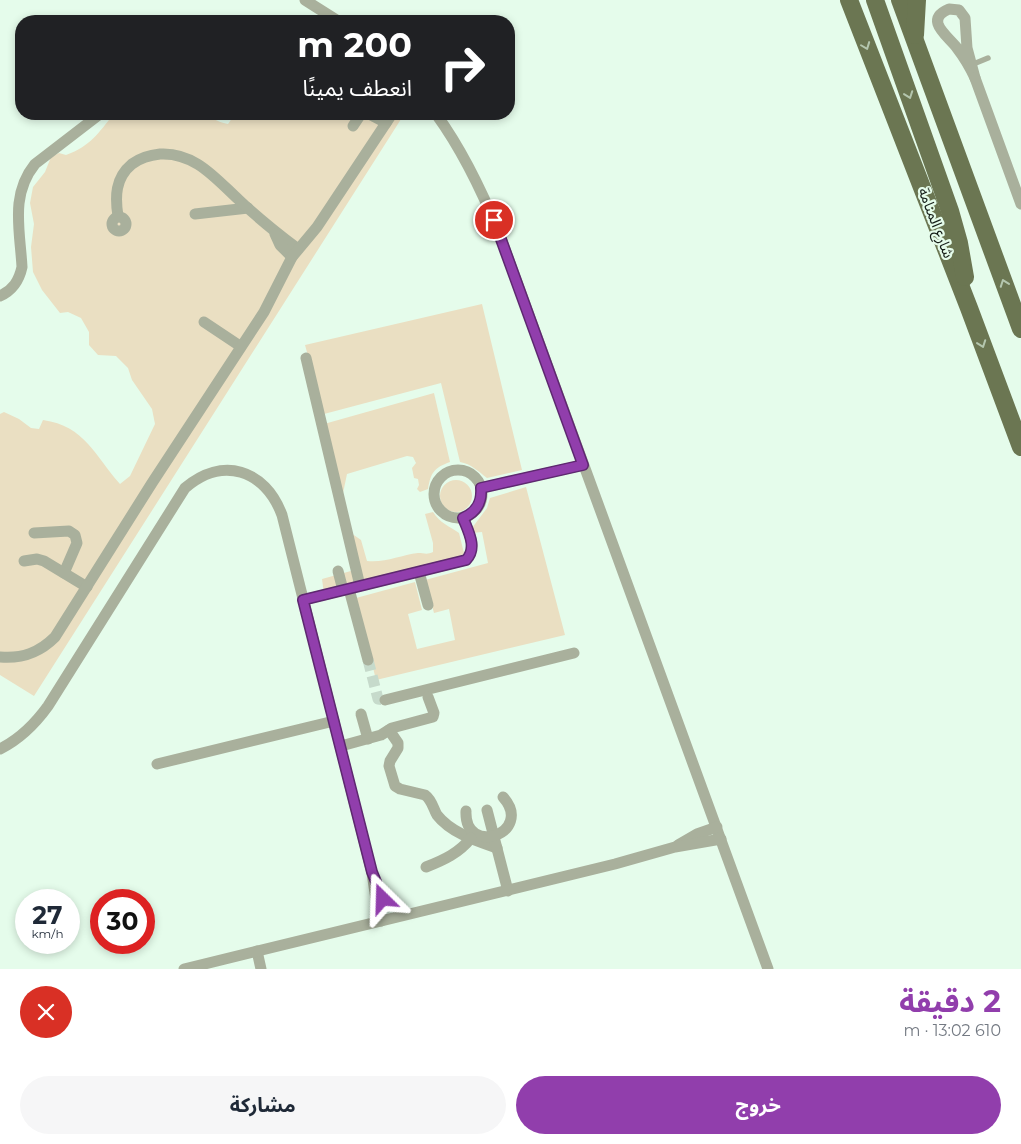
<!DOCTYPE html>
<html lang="ar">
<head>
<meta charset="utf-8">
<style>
  body { margin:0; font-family:Montserrat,"Noto Sans Arabic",sans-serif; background:#f6f6f7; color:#1f2937; direction:rtl; height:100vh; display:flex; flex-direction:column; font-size:19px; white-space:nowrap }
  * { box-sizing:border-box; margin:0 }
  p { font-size:16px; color:#747a83 }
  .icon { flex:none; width:28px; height:28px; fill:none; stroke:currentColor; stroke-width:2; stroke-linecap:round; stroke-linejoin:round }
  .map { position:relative; height:969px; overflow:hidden; direction:ltr }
  .drawer { display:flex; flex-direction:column; background:#fff; flex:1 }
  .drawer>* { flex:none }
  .hud { position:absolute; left:15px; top:15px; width:500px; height:105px; border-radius:20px; box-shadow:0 2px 8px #0003; direction:rtl; background:#202124; color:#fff; overflow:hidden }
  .speed { position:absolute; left:15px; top:889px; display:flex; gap:10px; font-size:25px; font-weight:700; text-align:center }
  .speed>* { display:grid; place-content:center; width:65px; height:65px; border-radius:50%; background:#fff; box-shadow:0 2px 8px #0003; line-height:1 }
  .speed small { font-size:12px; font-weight:400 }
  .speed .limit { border:8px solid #d22; background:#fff; color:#111 }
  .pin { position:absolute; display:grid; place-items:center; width:42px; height:42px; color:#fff; margin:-21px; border:2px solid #fff; border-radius:50%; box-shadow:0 1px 5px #0007 }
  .me { position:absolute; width:55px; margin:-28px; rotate:338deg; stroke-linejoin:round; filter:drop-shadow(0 0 4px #0008) }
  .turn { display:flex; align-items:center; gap:18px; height:105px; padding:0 20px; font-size:22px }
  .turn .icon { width:65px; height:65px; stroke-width:2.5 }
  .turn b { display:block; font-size:35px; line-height:42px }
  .round { display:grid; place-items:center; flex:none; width:52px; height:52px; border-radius:26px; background:#f6f6f7 }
  .overview { display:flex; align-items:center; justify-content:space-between; height:85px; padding:0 20px }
  h1 { font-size:30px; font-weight:700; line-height:38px; color:#913eac }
  .button { display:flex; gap:10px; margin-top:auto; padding:10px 20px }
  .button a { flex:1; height:58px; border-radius:30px; background:#913eac; color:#fff; font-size:20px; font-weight:700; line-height:58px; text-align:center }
  .button a+a { background:#f6f6f7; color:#1f2937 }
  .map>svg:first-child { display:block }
</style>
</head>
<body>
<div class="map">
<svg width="1021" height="969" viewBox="0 0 1021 969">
  <rect width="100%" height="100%" fill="#e5fceb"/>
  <g fill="#eadfc2">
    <path d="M114,114H183L188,116C203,108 213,122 228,124L235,114H401L403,116L34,696L0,675V414L4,412L19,419L31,428L39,429L43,420C85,426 95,456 120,484L130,476L155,424L152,409L132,380L128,368L116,356L98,355L89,345V332L81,318L68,312L60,313L42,290L33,272L31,247L34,224L30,203L33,187L45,172L51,157L59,153L66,155C91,146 98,133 114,114Z"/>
    <path d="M482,304L522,470L487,478C478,471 471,464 460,462L441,383L324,414L305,345Z"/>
    <path d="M434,393L450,462C434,468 431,472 428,489L420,492L417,489L419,485L418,479L414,478L412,468L416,463L413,457L407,456L347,474L342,498L324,424Z"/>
    <circle cx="456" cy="496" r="16"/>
    <path d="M526,487L565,635L376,680L356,598L415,582L422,610L408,614L417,649L455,640L449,609L434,613L425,580L488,563L482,532L472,533V528L487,508L490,498Z"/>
    <path d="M433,512C440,523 449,526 459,533L464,553L455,562L324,594L322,579L358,569L348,531L361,540L367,561C385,563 401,555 418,553C424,553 427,555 433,552V543L425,514Z"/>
  </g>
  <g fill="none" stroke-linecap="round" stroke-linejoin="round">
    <path stroke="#c6dacb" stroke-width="11" stroke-dasharray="11 5.5" stroke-linecap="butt" d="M368,660L378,699L385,700"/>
    <path stroke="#a9b09c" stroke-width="5.5" d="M971,65L988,58"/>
    <g stroke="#a9b09c" stroke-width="11">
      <path d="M305,0L338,21"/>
      <path d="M949,9L959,10L965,18L967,48L975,78C970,67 964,57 957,48C948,36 923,20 949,9Z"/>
      <path d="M975,78L1021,204"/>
      <path d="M369,114L386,123"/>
      <path d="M436,114C463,151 482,191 499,233L768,969"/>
      <path d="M353,126L361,114"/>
      <path d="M195,214L248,208"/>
      <path d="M118,216C115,197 115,178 132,164C140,158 150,155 160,154C195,152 216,179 239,200C258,218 278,234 298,249"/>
      <circle cx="119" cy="224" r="7"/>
      <path d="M275,234L280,245L292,257"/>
      <path d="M0,296C13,290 19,281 22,267C20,230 10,195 35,164L100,114"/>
      <path d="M204,322L240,346"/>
      <path d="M306,358L360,586"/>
      <circle cx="458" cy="494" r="24"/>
      <path d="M481,488L583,465"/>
      <path d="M34,533L69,531L75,535L77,543L64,573"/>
      <path d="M24,561L37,559L44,561L87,587"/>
      <path d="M338,571L343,590"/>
      <path d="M419,572L428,605"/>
      <path d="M349,589L368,660"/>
      <path d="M303,600L466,560C478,548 468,531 463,517"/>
      <path d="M0,657C22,659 39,653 55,637L152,483L264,312L292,257L317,227L392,114"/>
      <path d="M385,700L574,653"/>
      <path d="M361,714L368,739"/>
      <path d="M389,730L398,743V748L390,761L389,766L395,786L400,789L425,795C432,800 433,808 437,815C451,833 477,841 497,848"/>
      <path d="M341,746L381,735L392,728L433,717L434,713L428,697"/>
      <path d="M0,749C20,739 35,724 48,706L185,488C222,456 265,469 282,515L372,873L375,893L381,921"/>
      <path d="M157,764L334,721"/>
      <path d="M487,810L508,891"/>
      <path d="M466,811C464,858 535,833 503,797"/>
      <path d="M678,845L697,834L717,827"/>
      <path d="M426,867C444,860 459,853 471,838"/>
      <path d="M257,951L261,969"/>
      <path d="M184,969L615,864L675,847L721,839"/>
    </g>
    <g stroke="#6b7652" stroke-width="18">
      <path d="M849,0L969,308L1021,447"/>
      <path d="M875,0L950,211L959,243L965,277"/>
      <path d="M900,0L1021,329"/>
      <path d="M915,35L917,0"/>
    </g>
  </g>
  <defs><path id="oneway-chevron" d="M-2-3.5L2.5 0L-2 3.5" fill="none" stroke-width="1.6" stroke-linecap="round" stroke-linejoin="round" transform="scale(1.25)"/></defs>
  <g stroke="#b4c6ae">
    <use href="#oneway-chevron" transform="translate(866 46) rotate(69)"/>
    <use href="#oneway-chevron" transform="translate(909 95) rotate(70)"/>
    <use href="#oneway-chevron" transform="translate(1004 283) rotate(-110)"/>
    <use href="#oneway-chevron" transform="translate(982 344) rotate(70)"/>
  </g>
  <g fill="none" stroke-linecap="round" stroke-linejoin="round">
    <defs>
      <path id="route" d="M383,899L372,872L303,600L466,560C478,548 468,531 463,518C477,512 482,502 481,488L583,465L494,220"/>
    </defs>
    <use href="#route" stroke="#5e2870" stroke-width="12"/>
    <use href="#route" stroke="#913eac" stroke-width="9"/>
  </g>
  <g text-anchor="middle" stroke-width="4.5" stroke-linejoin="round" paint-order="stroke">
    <g font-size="15" fill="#141c17" stroke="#e5fceb">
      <text transform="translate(936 223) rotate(69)" y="5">شارع المنامة</text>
    </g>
  </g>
</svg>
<div class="speed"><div>27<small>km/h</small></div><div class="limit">30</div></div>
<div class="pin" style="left:494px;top:220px;background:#d93025"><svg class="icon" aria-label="arrive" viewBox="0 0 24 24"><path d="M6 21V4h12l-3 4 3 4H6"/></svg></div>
<svg class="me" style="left:383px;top:899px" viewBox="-20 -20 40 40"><path d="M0-17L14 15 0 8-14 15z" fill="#913eac" stroke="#fff" stroke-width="4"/></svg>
<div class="hud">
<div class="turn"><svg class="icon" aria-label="right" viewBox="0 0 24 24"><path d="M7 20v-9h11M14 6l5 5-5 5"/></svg><div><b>200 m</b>انعطف يمينًا</div></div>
</div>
</div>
<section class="drawer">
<div class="overview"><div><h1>2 دقيقة</h1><p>610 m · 13:02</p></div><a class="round" style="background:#d93025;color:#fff"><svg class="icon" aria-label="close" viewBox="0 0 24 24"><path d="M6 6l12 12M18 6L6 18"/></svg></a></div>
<div class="button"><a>خروج</a><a>مشاركة</a></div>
</section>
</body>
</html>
